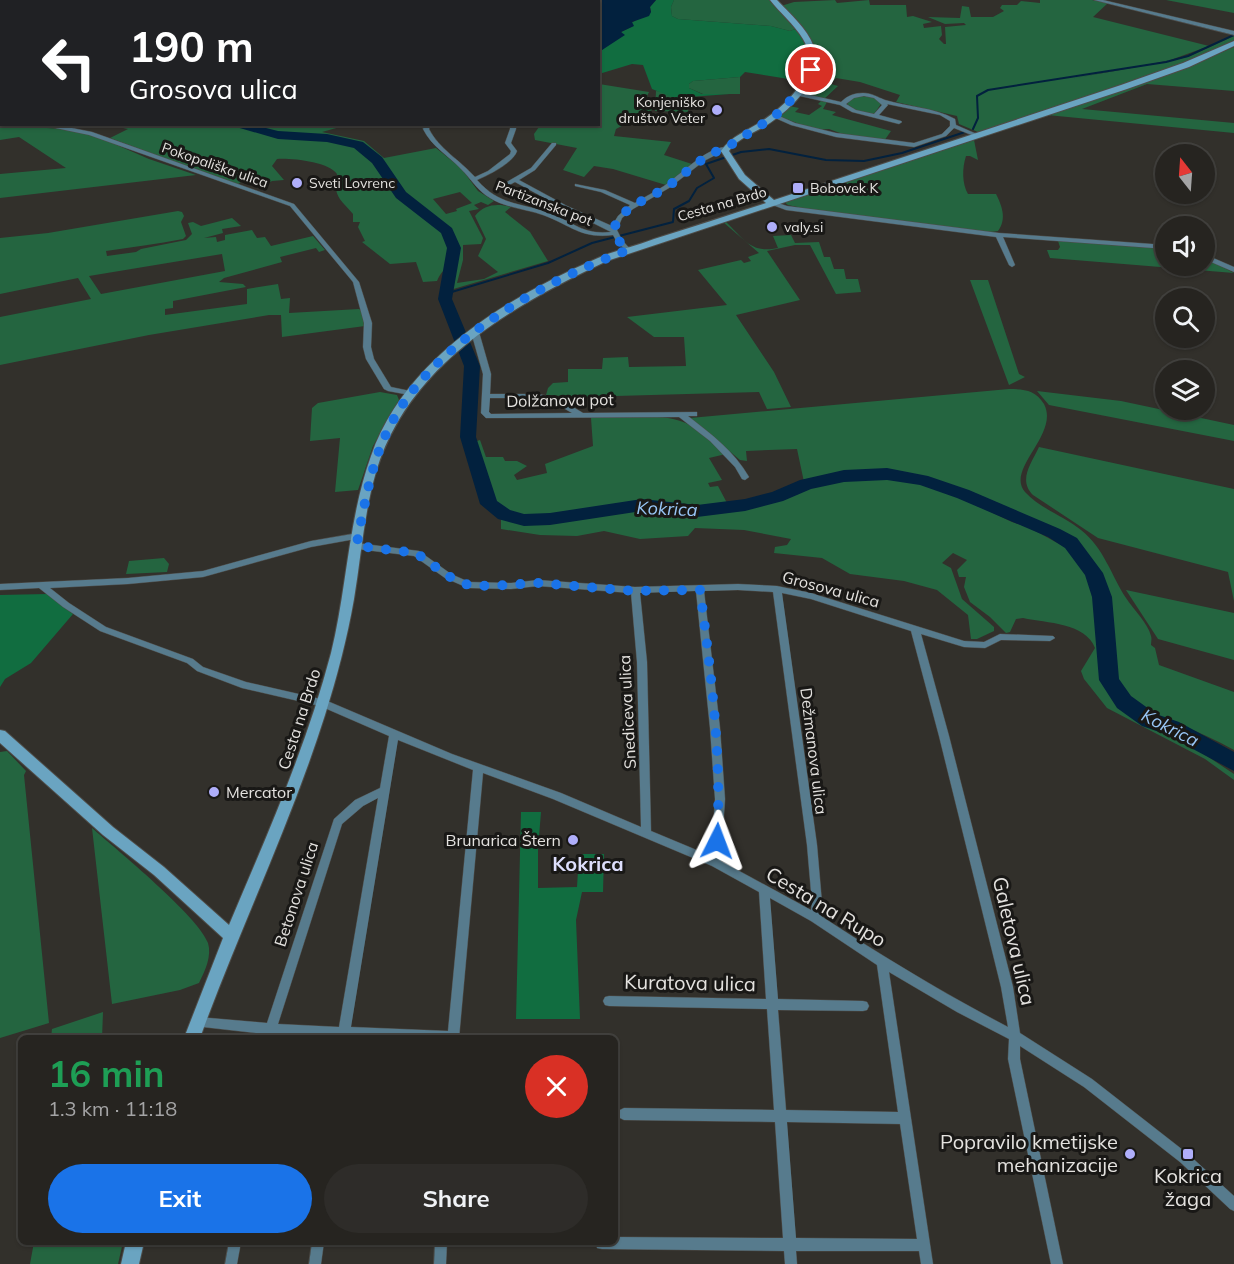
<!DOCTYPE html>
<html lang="en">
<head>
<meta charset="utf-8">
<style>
  body { margin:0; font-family:Mulish,sans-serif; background:#2e2c29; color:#f1f3f6; height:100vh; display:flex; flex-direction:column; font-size:22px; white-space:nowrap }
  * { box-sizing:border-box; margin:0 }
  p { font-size:20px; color:#a4a4a5 }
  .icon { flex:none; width:33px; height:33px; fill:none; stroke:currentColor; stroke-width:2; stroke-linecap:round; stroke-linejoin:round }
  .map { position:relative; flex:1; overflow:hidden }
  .sheet { position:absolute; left:18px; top:1035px; width:600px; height:210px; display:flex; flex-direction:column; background:#262420; border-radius:9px; box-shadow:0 2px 4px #0004,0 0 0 2px #42413e }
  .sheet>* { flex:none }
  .guide { position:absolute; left:0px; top:0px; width:600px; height:126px; box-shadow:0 2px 4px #0004,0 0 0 2px #42413e; background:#202124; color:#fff; overflow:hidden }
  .needle { width:39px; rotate:343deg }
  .tools { position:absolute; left:1155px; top:144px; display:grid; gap:12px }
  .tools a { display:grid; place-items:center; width:60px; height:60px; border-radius:50%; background:#262420; box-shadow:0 2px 4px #0004,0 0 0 2px #42413e; font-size:30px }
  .pin { position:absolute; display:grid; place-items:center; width:51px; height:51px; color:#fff; margin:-26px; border:3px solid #fff; border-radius:50%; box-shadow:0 2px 6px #0007 }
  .me { position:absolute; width:66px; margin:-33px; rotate:3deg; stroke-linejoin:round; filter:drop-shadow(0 0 4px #0008) }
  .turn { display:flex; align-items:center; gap:21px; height:126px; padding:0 30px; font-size:27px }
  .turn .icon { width:78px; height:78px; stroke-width:2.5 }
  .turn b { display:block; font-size:42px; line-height:51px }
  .round { display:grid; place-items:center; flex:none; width:63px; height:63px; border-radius:32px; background:#2e2c29 }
  .summary { display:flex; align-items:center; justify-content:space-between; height:102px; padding:0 30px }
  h1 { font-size:36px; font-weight:700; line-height:45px; color:#1e9e55 }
  .action { display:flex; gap:12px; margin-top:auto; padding:12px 30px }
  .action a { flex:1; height:69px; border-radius:36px; background:#1a73e8; color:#fff; font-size:24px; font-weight:700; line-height:69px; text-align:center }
  .action a+a { background:#2e2c29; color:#f1f3f6 }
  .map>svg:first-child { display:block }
</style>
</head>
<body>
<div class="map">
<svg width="1234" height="1264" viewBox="0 0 1234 1264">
  <rect width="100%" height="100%" fill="#32302b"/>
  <g fill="#246540" fill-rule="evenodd">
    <path d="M674,0H770L795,29L790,31L771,26L678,19L672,16L671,7Z"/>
    <path d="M835,0L837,3L869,0L870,5H906L907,17L913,16L932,22L923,24L924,28L941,26L942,35L939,39L944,44H946L945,27L966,25L964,23L945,24L928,17L960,18L962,6L969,7L971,17H993L1004,11L1000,8L1002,5H1017L1021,1L1040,3V0H1092L1108,3L1093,17L1209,46L1165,62L1070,79L1188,57L1234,36V40C1152,80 1064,104 978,132L959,124L957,116L896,102L900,95L860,82L836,78L831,84L838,86L823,100L801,95L816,61C816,41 793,21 781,6L794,2Z"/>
    <path d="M1166,0H1234V13Z"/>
    <path d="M1234,47V91L1147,84L1082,109L1234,123V133L1047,115L1185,68Z"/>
    <path d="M740,77V94H703L689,88V84L693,81Z"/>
    <path d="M599,84L649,92L647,96L653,104L652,110L616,129L614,136L671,142L664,155L692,164L666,185L613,169L594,166L584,177L563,170L577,148L535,140L534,134L539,127H529L527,125L598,124Z"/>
    <path d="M656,91L669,92L689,101L688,112L655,111Z"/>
    <path d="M863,96L875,98L881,104L874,114L857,111L847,104L852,98Z"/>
    <path d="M821,101L827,102L823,109L836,112L832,115L891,131L884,141L851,137L829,129L814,130L779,116L789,106L799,108L795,112L809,115L822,106L818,104Z"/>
    <path d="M0,125L63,129L94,135L149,159L196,175L0,198V174L66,168L19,137L0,140Z"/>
    <path d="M108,125C148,125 188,122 228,125C246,126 263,135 281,137C307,139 339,135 362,149C382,162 388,187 404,202C421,217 458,229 450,259C447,269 440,272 437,281L423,282L416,262L390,264L362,242L365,241L358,227L360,222H353V214C339,198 333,196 337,174C329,162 292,158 277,159L272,166L284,180L272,181L260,188L242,181L237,185L110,138L128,129Z"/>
    <path d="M237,125H347L322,132L364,141L384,158L436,148L461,168L478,191L494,201L488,205L481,202L474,205L479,209L469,211L483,238L481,244L463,245V260L457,283L484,279L498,272L478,256L486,239L475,216C484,204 498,203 511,207L505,212L530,232L548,261L450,290L457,252L453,234L437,219L410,201L372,151L359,143L337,138L278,134ZM460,192L472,203L456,209L457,211L446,214L433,199Z"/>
    <path d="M974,140L978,160L970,156H966C962,168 962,184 968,194H996C1002,206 1007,219 998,231L991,232L816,211L788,205L784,202Z"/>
    <path d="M178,211L182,212L184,216L181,222L186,236L183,239C157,244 131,247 106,251L107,256L136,252L141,249L186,240L192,234L188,223L193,222L201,226L232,218L241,226L222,229L223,233L204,238L216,237L217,242L225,240V235L252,230L257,238L265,237L271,246L313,236L325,250L319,252L316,248L280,257L282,262L224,278L219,282L243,284L246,287L173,301V308L165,309V315L247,304V289L278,284L281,299L290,298L289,313L359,309L362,311L365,326L282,337L281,315H269L149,335L0,365V317L91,299L78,278L0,294V238L48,233ZM222,254L225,271L101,294L89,276Z"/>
    <path d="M723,222H726C744,239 751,254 778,248L773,236L791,235L795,243L819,242L824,257H830L834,269H844L846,279H858L861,292L836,294L810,245H795L767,251L800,300L736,315L774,372L791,407L767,409L759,392L580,397L546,395L548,388L553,383L568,382V369H602L603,358L628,357L629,367L686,366L684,337H654L627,317L727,305L698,270L741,260L744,263L751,261L748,257L759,253Z"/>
    <path d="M1058,241L1165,249L1166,266H1204L1205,258L1234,273L1050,258L1047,250H1058L1060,247Z"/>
    <path d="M970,280H988L1019,374L1025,377L1009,385Z"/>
    <path d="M1009,389C1024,389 1036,390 1044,404C1060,434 1005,469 1025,492C1039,508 1064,516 1081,530C1104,548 1111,575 1126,598C1133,609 1148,623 1151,636C1152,639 1151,642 1151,645L1155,648L1159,665L1234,692V750C1216,740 1198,732 1179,724C1148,711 1120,706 1111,667L1107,594L1100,573L1072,538L994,503L932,480L910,474L867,471L842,473L804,482L797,449L746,451L747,461L740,460L690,418Z"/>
    <path d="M1037,391L1121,401L1234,425V441L1049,405Z"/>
    <path d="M380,392L397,395L399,400L373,446L358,490L335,492L340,438L310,441L312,408L318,403Z"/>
    <path d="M657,417C688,418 705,433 726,454L709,458L722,480L708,483L710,487L718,486L727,503C715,504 703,507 691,507C671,508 652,503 632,504C597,507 520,533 494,502C484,490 478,457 477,441L480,440L486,457H503L505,461H517L527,466L514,475L517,480L547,473L545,464L593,446L591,418Z"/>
    <path d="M1039,447L1234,489V601L1228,572L1098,538L1033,495C1018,480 1031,464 1039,447Z"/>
    <path d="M879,476L915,482L955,495L1012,522L1030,528L1072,551L1097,589L1105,683L1117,704L1152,727L1183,740L1234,774V780L1205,759L1107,708L1084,679L1081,671L1095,648C1086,623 1047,623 1023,618L1016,619L1010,632L1006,633L990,617L970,602L964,587L966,577H959L957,570L967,560L953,553L942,563L951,568L962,599L994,627V631L977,639H971L968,615L937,590L904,581L850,574L822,558L774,553L775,547L787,545L791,539L744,530L695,528L688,536L640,539L604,531L577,536L540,535L501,529V518L535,522L552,521L643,507L696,514L720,512L771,502L815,484Z"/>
    <path d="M164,558L169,564L167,572L126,574L129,561Z"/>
    <path d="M1126,590L1234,613V660L1158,639Z"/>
    <path d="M7,751L26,771L24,775L49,1023L0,1038V752Z"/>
    <path d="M92,828C116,849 199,917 208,943C212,956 205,971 199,983L180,990L112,1004Z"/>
    <path d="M103,1012L102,1038H51L52,1029Z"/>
    <path d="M34,1242H123L118,1264H30Z"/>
  </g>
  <g fill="#116d40">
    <path d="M656,0H674L671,7L672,16L678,19L771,26L790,31L795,29C810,47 813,61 801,81L745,72L740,77L693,81L689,84V88L702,94H730L675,98L652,89L643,65L632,64L599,74V50H602L622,33L621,32L633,26L631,23L651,12L650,7Z"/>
    <path d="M47,594L73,614L31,663L5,679L0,687V595Z"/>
    <path d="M521,812H541L538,849V888L577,887L579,854H604L603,892H582L576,920L580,1019H516Z"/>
  </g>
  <path fill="#02213e" d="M565,0H656L650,7L651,12L649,16L632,22L634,26L621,32L625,35L602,50H599L598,2L562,1Z"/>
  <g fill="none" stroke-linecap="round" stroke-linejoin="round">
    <g stroke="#02213e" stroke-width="2">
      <path d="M973,129L978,118L977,96L988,90L1166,62L1188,56L1234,35"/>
      <path d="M445,294L548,263L592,243L673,222L674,209L689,201L697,188L714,178L706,164L741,152L769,149L826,160L864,161L902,153L965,132"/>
    </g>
    <g fill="#02213e" fill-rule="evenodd">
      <path d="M99,0H109L98,2Z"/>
      <path d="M226,124H250L278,131L327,134L363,142L382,157L406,192L452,228L461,248L452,299L480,366L476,437L497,501L510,510L524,514L550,513L642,499L697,505L745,499L772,492L800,480L844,470L887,468L928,476L969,490L1060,529L1077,538L1103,573L1112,597L1119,679L1131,696L1156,714L1179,722L1234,752V771L1165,734L1142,726L1117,708L1099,680L1092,597L1085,575L1065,548L1048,537L957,498L920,485L887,480L844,482L811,489L783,501L745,511L697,517L642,511L550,525L524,526L498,519L480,504L460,437L464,366L438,299L447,248L441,233L396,198L372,163L354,148L327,142L278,139Z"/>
    </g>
    <defs>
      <g id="street">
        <path d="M457,0H463L465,2H459Z"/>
        <path d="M1094,0H1103L1234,31V35Z"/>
        <path d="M797,92L841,102C847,96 854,93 863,93C872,93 877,97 885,100C908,107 933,107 955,119L956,125L979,135L974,136L954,128L946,136L914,147L836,137L791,125L773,117V115H777L795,123L836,133L914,143L942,134L950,126V121L940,115L887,104L888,105L879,115L901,121L902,122L899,124L852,112L840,105L795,95L794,94ZM864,96L874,98L882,105L874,114L856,110L846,104L854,98Z"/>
        <path d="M0,121H2V124H3L0,125Z"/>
        <path d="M36,124H52L92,132L294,204L359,282L372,323L371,347L374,359L391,387L415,392V396L388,391L384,389L366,359L363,347L364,323L353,282L290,206L89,135Z"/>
        <path d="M425,124H431L429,129C439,149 460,160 475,177L488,171L510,154L511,151L505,143L510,129V124H516V129L511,143L517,151C513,163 489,175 477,180C500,206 519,202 549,213C574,222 582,235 611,232L563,208L515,182L498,191L493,190L531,168L552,143H556V145L535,170L519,180L567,206L612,226L618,216L630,205L601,192L575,186V184L605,190L635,203C644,197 655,192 664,186C679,176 712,142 729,148L704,161L669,188L633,209L622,218L617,230L622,240L631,250L628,252L617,242L613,235C580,239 571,225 543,215C526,209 506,208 490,198C478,191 471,179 461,169C448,155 432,147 423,129Z"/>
        <path d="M772,201L787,206L999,233L1166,245V249L1003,237L1015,265L1012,267L1009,265L996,237L786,210L770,204V202Z"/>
        <path d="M1204,254L1234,267V272L1204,259Z"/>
        <path d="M472,330H475L479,332L491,374L490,394H538L558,398L583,413L697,412V416H688C711,434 734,451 749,477L745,480L742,479L735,467L710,441L679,417L486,418L481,413L483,374L471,332ZM490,398H538L553,402L572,413L491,414L489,412Z"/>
        <path d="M358,533L362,536L361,538L311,547L203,577L128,584L50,588L69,603L106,627L193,659L203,667L246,682L325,700L452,754L561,793L641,827L637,662L631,593L538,586L511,589L468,588L445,578L414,556L357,549L353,546L354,544L357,543L419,551L451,574L469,582L511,583L538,580L635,587L738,584L777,586L811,593L964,641L984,642L1000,634L1053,636L1055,638L1050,641L1001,640L985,648L964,647L921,634L949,736L1013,987L1020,1033L1092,1079L1188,1154L1234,1196V1211L1230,1209L1180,1162L1084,1087L1020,1046V1059L1063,1264H1051L1008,1059L1009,1039L957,1012L889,972L933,1264H921L919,1251H796L797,1264H785L784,1251L602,1249L597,1248L596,1242H615V1237L783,1238L775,1122L624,1120L620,1118L618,1114L620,1110L624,1108L774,1110L767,1009L609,1006L605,1005L603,1001L605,997L609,996L766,999L759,892L712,866L553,799L483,773L459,1038H337L275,1035L274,1038H262L264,1034L194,1026L192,1022L194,1018L198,1017L267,1023L333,822L334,819L355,800L380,788L389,736L320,706L242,688L197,671L187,663L100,631L63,607L39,588L0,590V584L128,578L203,571L311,541ZM738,590L773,592L807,845L812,903L811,910L721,861L725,799L720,728L704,591ZM696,591L710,728L715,799L711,856L651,831L647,662L640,593ZM782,593L811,599L911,631L939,736L1001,987L1008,1027C943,993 882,956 821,916L822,903L817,845ZM398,740L473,770L448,1031L351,1027ZM378,798L339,1027L278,1024L342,824L363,806ZM770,898L811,921L877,965L898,1112L786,1110L778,1010L863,1011L867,1010L869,1006L867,1002L863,1001L778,999ZM787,1122L900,1124L917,1239L796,1238Z"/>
        <path d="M229,1242H241L237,1264H225Z"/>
        <path d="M312,1242H324L321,1264H309Z"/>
        <path d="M435,1242H447L446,1264H434Z"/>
      </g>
      <g id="secondary">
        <path d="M770,0H777C790,14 807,28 814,47C826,77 790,110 767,125C754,133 738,138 729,151L745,175L774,200L1121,85L1183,63L1234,41V46L1189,67L1127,89L607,261C512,306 408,364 376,472C364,513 361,557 354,599C347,639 337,677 325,715C290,826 239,930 200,1038H184L223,938L154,875L103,835L0,743V730L5,731L113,827L164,867L229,925C267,835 306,748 331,653C347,589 348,520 371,456C405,358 508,297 598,258C616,250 636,246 654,239C692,227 729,215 766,203L739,179L721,151C731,136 747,131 762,121C788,104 822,71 803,39C794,24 780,13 770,0Z"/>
        <path d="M0,4H2L0,10Z"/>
        <path d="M126,1242H144L139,1264H121Z"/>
      </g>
    </defs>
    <use href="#street" stroke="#4e4c48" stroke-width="1"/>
    <use href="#secondary" stroke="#4e4c48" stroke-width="2"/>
    <use href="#street" fill="#577b8d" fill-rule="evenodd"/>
    <use href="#secondary" fill="#6aa4c1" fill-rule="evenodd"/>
  </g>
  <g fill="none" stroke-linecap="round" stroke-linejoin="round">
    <path stroke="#1a73e8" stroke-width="10" stroke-dasharray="0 18" d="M717,841C722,757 711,673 700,590L635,591L538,583L490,586L468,585L448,576L416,553L357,546L358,536C366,500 371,464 388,430C429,344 542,282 628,250L619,241L614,230C615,225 617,221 620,217C633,203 652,197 667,187C687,173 702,155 726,148L775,116L797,94L811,70"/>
  </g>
  <g fill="#afaefa" stroke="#191816" stroke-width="2">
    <circle cx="717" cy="110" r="6"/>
    <circle cx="297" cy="183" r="6"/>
    <rect x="792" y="182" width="12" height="12" rx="3"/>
    <circle cx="772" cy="227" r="6"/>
    <circle cx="214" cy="792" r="6"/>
    <circle cx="573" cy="840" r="6"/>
    <circle cx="1130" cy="1154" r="6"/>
    <rect x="1182" y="1148" width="12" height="12" rx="3"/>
  </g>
  <g text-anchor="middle" stroke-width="6" stroke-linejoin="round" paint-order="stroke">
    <g font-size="14" fill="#e4e2df" stroke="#191816" text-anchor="start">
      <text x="705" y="107" text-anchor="end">Konjeniško<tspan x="705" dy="16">društvo Veter</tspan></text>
      <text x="309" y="188">Sveti Lovrenc</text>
      <text x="810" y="193">Bobovek K</text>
      <text x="784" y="232">valy.si</text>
    </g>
    <g font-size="14" fill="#e4e2df" stroke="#191816">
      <text transform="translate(215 165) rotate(19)" y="5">Pokopališka ulica</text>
      <text transform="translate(544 203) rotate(21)" y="5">Partizanska pot</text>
      <text transform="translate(722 204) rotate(-16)" y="5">Cesta na Brdo</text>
    </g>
    <g font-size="16" fill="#e4e2df" stroke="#191816">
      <text transform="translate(560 400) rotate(-1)" y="6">Dolžanova pot</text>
      <text transform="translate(831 589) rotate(15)" y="6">Grosova ulica</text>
      <text transform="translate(627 712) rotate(-93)" y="6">Snediceva ulica</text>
      <text transform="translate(299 719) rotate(-72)" y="6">Cesta na Brdo</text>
      <text transform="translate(814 751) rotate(83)" y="6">Dežmanova ulica</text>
      <text transform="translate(296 894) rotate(-72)" y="6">Betonova ulica</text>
    </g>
    <g font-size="16" fill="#e4e2df" stroke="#191816" text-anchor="start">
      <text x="226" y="798">Mercator</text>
      <text x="561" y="846" text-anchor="end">Brunarica Štern</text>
    </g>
    <g font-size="18" font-style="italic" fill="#98c6f6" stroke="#191816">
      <text transform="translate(667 509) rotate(2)" y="6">Kokrica</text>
      <text transform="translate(1170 728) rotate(27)" y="6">Kokrica</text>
    </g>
    <g font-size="20" font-weight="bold" fill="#dddefc" stroke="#191816">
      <text x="588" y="871">Kokrica</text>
    </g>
    <g font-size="20" fill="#e4e2df" stroke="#191816">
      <text transform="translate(826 907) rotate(31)" y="7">Cesta na Rupo</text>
      <text transform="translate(1014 941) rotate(77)" y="7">Galetova ulica</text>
      <text transform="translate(690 983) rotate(1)" y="7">Kuratova ulica</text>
    </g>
    <g font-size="20" fill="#e4e2df" stroke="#191816" text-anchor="end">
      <text x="1118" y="1149">Popravilo kmetijske<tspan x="1118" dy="23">mehanizacije</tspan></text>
      <text x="1188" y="1183" text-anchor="middle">Kokrica<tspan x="1188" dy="23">žaga</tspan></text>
    </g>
  </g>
</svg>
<div class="tools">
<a><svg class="needle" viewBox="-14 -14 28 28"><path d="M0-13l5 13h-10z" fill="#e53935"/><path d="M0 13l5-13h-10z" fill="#a4a4a5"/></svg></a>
<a><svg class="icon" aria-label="sound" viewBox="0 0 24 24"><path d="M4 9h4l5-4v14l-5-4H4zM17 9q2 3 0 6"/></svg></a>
<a><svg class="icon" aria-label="search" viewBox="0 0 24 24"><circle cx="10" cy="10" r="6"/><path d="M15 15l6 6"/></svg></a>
<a><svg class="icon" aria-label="layers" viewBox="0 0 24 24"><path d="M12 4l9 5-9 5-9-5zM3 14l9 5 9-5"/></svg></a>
</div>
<div class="pin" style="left:811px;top:70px;background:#d93025"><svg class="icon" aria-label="arrive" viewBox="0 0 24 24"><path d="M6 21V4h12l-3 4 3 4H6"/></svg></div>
<svg class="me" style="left:717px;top:841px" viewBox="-20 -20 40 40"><path d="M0-17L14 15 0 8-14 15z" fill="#1a73e8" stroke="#fff" stroke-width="4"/></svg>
<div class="guide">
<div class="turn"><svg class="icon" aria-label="left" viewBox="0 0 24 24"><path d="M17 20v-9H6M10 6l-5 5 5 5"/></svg><div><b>190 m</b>Grosova ulica</div></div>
</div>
<section class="sheet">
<div class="summary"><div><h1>16 min</h1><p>1.3 km · 11:18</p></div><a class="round" style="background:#d93025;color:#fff"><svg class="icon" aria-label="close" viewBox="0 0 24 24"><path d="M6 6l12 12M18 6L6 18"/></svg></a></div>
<div class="action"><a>Exit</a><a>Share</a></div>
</section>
</div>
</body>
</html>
